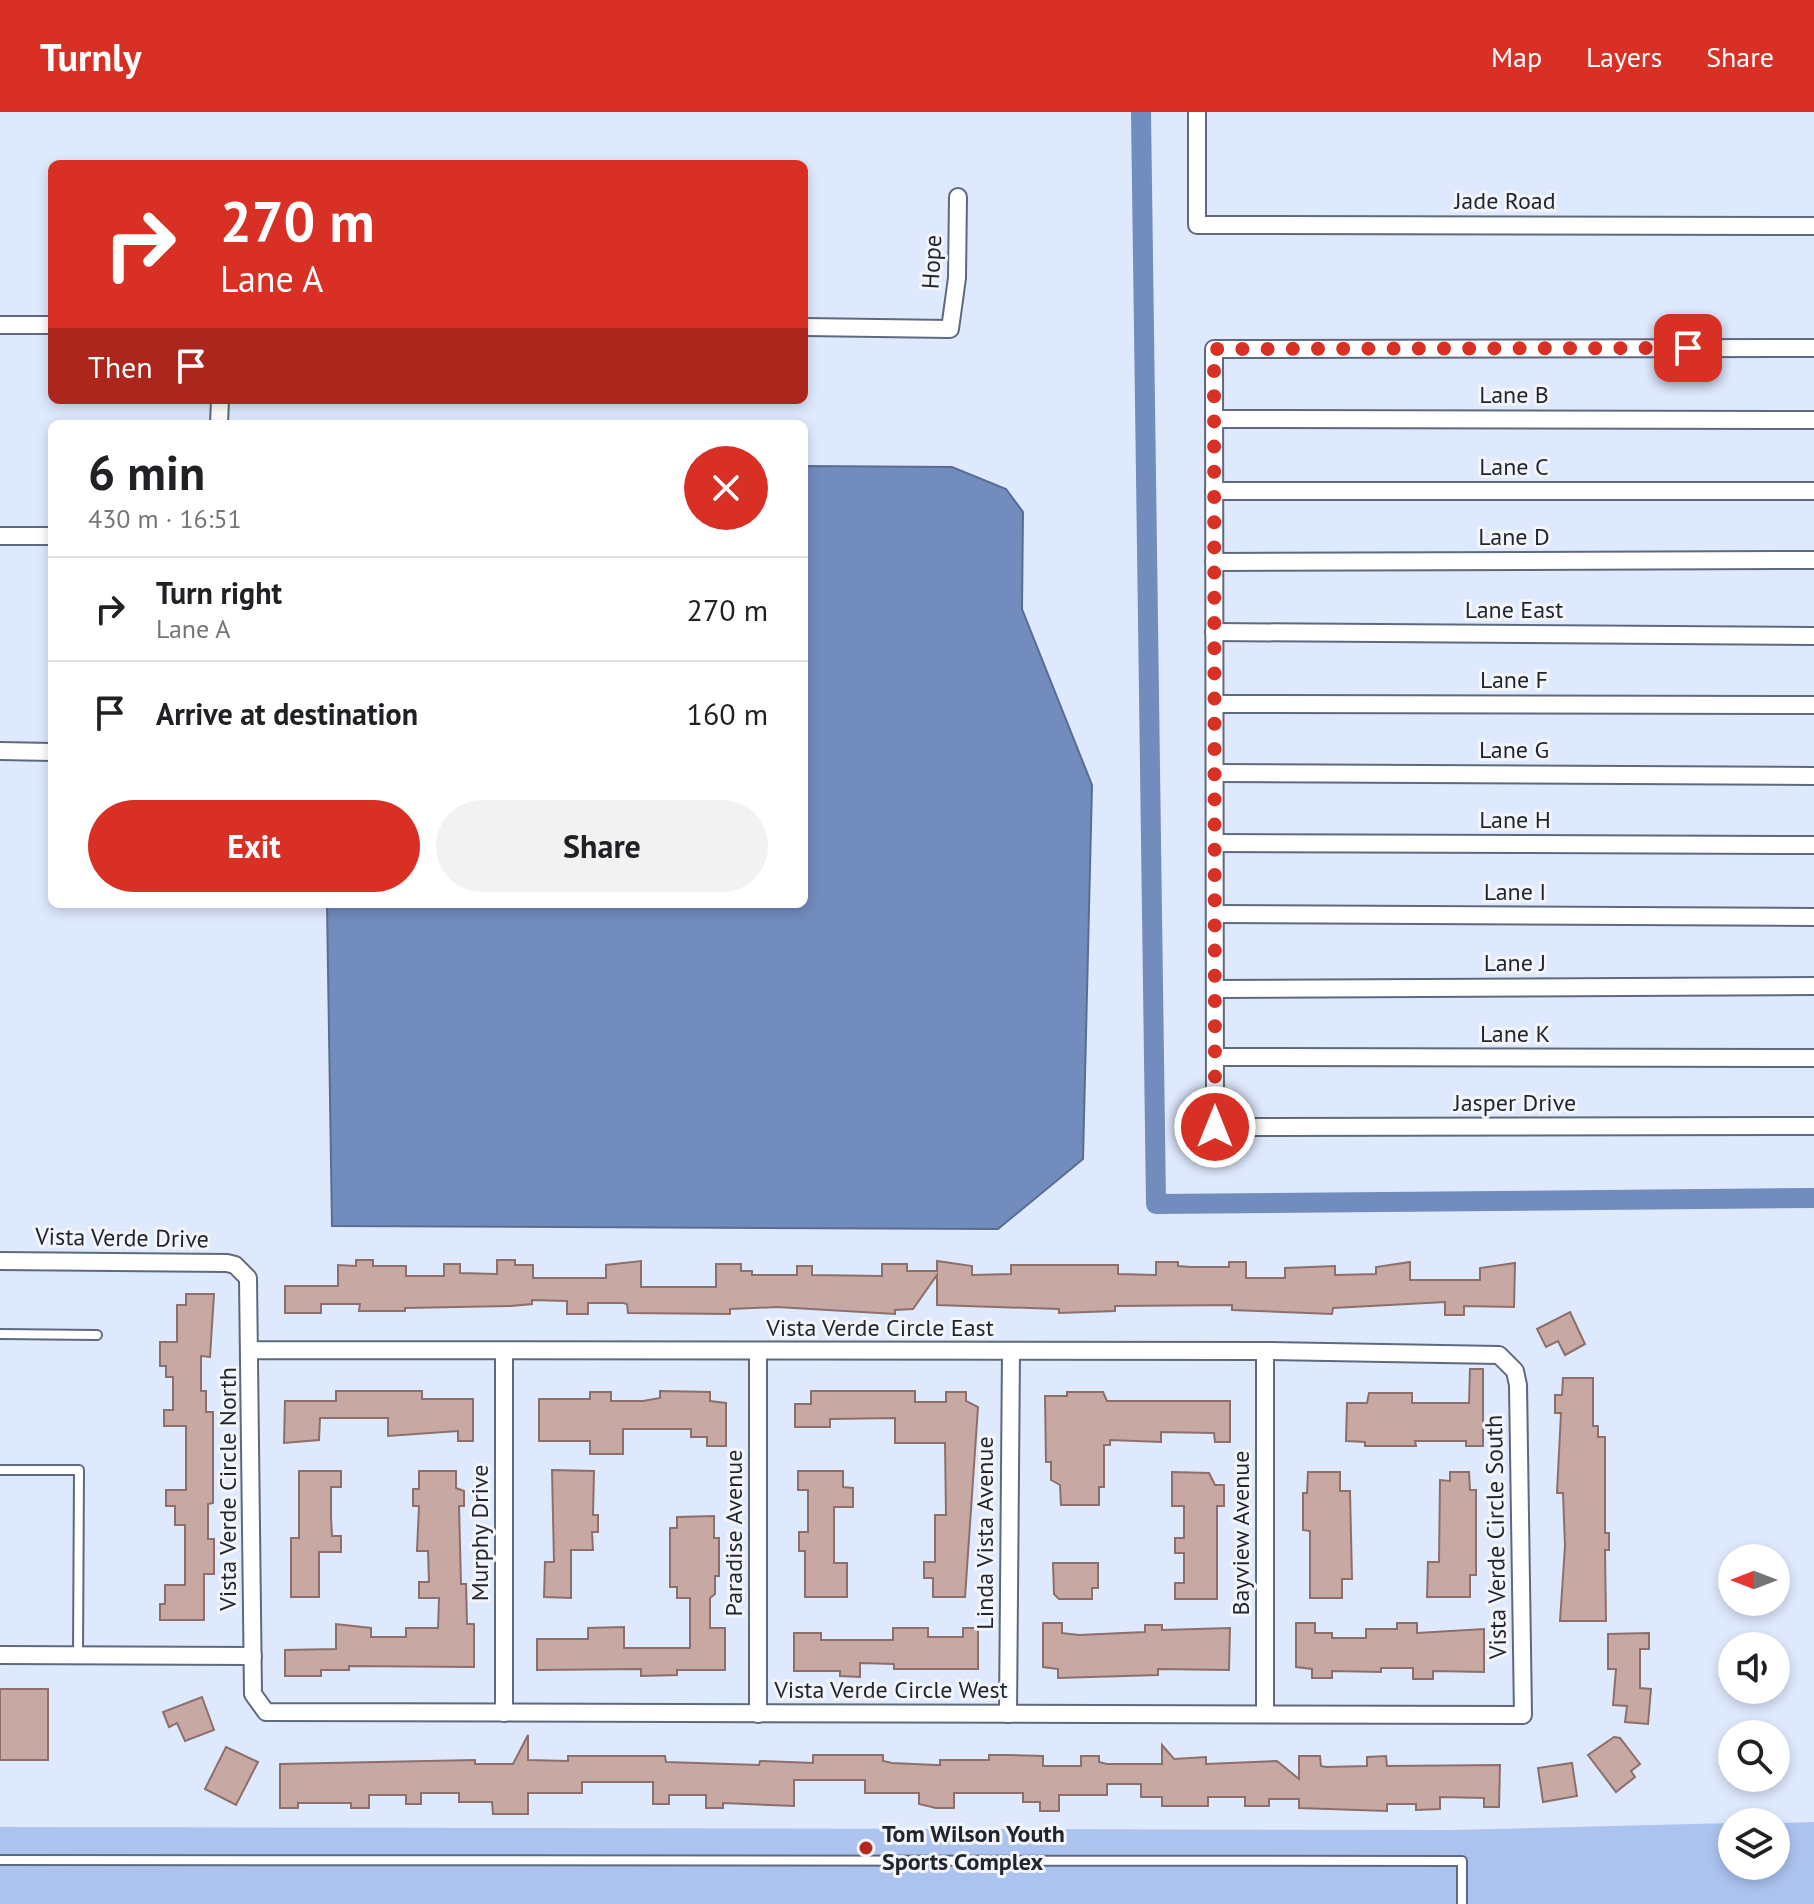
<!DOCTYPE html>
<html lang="en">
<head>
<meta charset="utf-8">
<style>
  body { margin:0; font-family:"PT Sans",sans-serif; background:#f2f2f2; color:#202124; height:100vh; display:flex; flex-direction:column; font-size:30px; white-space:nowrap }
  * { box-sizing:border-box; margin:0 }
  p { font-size:26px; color:#757577 }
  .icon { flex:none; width:44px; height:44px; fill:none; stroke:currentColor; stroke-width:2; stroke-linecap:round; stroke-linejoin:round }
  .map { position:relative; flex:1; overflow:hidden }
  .panel { position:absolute; left:48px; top:308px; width:760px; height:488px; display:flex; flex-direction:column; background:#fff; border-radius:12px; box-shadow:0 4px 12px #0003 }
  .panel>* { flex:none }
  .hud { position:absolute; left:48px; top:48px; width:760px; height:244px; border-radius:12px; box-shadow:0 4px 12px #0003; background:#d93025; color:#fff; overflow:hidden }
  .needle { width:52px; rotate:270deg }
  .controls { position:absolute; left:1718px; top:1432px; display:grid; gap:16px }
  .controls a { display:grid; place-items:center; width:72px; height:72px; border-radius:50%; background:#fff; box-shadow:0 4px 12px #0003; font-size:40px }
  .pin { position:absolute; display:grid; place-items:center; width:68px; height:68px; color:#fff; margin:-34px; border-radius:16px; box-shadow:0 4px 12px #0006 }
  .me { position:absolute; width:88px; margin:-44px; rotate:0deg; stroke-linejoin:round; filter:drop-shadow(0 0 6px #0008) }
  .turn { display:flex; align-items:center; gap:28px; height:168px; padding:0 40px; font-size:36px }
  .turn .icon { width:104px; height:104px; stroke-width:2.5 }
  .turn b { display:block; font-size:56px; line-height:68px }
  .then { display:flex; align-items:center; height:76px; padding:0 40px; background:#0003; gap:16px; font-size:30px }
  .round { display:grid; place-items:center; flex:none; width:84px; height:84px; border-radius:42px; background:#f2f2f2 }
  .overview { display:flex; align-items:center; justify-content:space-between; height:136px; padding:0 40px }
  h1 { font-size:48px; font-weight:600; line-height:60px }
  .primary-button { display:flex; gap:16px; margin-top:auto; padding:16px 40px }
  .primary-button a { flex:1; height:92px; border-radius:48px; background:#d93025; color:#fff; font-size:32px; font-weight:600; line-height:92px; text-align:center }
  .primary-button a+a { background:#f2f2f2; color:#202124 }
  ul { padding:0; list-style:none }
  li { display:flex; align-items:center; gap:24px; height:104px; padding:0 40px; border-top:2px solid #e0e0e0 }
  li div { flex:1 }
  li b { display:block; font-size:30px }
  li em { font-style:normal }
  header { display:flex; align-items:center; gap:48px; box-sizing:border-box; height:112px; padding:0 40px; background:#d93025; color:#fff }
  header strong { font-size:38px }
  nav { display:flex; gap:44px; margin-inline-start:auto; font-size:28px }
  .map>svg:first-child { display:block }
</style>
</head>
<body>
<header>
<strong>Turnly</strong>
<nav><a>Map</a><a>Layers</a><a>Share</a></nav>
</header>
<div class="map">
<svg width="1814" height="1792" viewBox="0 0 1814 1792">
  <rect width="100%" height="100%" fill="#dee9fd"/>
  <path fill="#acc3f0" d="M1814,1710V1792H0V1715L1451,1718L1732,1711V1754H1776V1711Z"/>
  <path fill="#728cbe" stroke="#596d92" stroke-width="2" d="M804,354L952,355L1006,377L1023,400L1022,497L1092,673L1083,1047L998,1117L332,1114L327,792H804Z"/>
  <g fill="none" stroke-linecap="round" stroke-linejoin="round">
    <path stroke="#728cbe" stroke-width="20" d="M1141,0L1156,1092L1814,1086"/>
  </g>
  <g fill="#c7a8a3" stroke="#8c6f6b" stroke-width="2">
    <path d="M356,1148H373V1154H406V1164H444V1152H460V1161L497,1162V1148H515V1153H533V1166H606V1153L641,1149V1175H716V1152H741V1159H752V1163H797V1154H812V1163L882,1164V1152H907V1159H937V1149L972,1154V1163L1011,1162V1153H1118V1162L1156,1163V1150H1178V1154L1191,1155H1229V1150H1246V1166H1285V1156L1335,1154V1163L1376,1162V1155L1410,1150V1168H1480V1156L1515,1151L1514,1195L1464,1194V1203H1445V1190L1333,1196L1332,1202L1232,1198V1193L1115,1194V1199L1059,1201V1197L937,1193V1163L913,1197L895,1198V1202L777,1195L730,1197V1202L628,1201L627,1192L623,1191H588V1202H567V1189L532,1188V1192L511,1194L405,1196V1199H359L360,1192H321V1201H285V1174H338V1153L356,1154Z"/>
    <path d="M186,1182H214L210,1245L201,1244V1279H206V1300H213V1391L208,1392V1427H214V1462H204V1508H160V1492H165V1473H185V1413H175V1394H166V1378H186V1314H164V1298H173V1265H166V1254H160V1230H177V1193H186Z"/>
    <path d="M1570,1200L1585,1232L1565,1243L1558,1229L1546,1235L1537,1217Z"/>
    <path d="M1470,1257H1483V1334H1466V1329H1415L1416,1334H1365V1330L1346,1329L1347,1291H1367L1369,1281H1412V1291H1469Z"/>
    <path d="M1563,1266H1593V1314H1598V1325H1605V1421H1609V1438H1605L1606,1509H1560L1565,1434L1563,1381H1557L1561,1301H1555V1283H1562Z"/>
    <path d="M336,1279H422V1287H473V1329H458V1319L388,1324V1306H320L319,1328L284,1331L285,1289H336Z"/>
    <path d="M660,1279L710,1280V1289L726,1291V1334H707V1325H691V1317H623V1342H590V1329H539V1287H590V1280H611V1289H643L660,1286Z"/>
    <path d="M811,1279H915V1290H946V1280H966V1289L978,1295L965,1485H933V1466H924V1450H935V1403H946L945,1331H895V1306L830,1307V1315H795V1292H811Z"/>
    <path d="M1067,1280H1103L1107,1289H1230V1330H1215L1214,1321L1161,1320V1330L1110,1328V1333H1104V1375H1099V1393H1061L1060,1373L1051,1368V1350H1046L1045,1284H1067Z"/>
    <path d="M552,1358L594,1359L593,1403H598V1420H592L593,1438H571V1486L544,1485L545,1450H554Z"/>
    <path d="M299,1359H341V1375H331V1405L332,1424H341V1440H319V1485H291V1426H299Z"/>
    <path d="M419,1359H456V1376L464,1379V1394H459L461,1472H466L467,1512H474V1555L349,1554V1558H321V1564H285V1538L336,1537V1512L371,1516V1525H406V1516H438L439,1486H419V1470H429L428,1439H417L419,1394H413V1377H419Z"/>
    <path d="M798,1359H843V1375L853,1376V1395H834V1451H847V1485H805V1439H799V1420H808V1378H798Z"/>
    <path d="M1172,1360L1209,1361L1215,1373H1224V1394H1217V1487H1175V1471H1184V1441H1175V1426H1184V1394H1172Z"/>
    <path d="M1308,1360H1340V1379H1350L1352,1467H1342V1486H1310V1419L1303,1418V1381H1307Z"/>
    <path d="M1450,1360H1469L1470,1378H1476V1463H1470V1485H1427L1428,1450H1439L1440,1368L1450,1369Z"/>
    <path d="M714,1404V1426H719V1464H715V1482L710,1486V1516H725V1558H677V1563L641,1564V1557L537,1558V1527H588V1516L624,1515V1536H690V1486H677V1475H670V1416H677V1405Z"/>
    <path d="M1053,1451H1098V1476H1092V1487H1059L1054,1482Z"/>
    <path d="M1043,1511H1062V1521L1079,1523L1145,1520V1513H1162V1518L1230,1516L1229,1558L1158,1557V1563L1058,1566V1557L1043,1555Z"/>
    <path d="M1296,1511H1315V1521H1332V1526H1366V1517H1397V1511H1417V1521L1484,1517V1560L1433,1559V1567H1413V1556H1381V1560L1332,1559V1566H1312V1557L1296,1555Z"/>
    <path d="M893,1516H928V1525H963V1516H978V1557H894V1552L860,1551V1565L840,1564V1559H794V1521H821V1528H893Z"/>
    <path d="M1649,1521V1537H1640V1576L1651,1577L1648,1612L1625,1610L1627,1594L1613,1593L1616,1557H1608V1522Z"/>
    <rect x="0" y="1577" width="48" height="71"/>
    <path d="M202,1585L214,1618L185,1629L177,1611L169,1615L163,1600Z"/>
    <path d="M528,1623V1648L568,1649V1644H665L666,1650L759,1653L760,1649L813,1651V1643H883V1649L892,1651L936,1653H940V1648H989V1643H1007L1043,1644V1654H1081V1644H1099V1650L1107,1652H1162V1633L1174,1647L1206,1645V1652L1277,1649L1299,1667V1644H1320L1321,1654L1326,1655L1367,1654V1645L1386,1644L1387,1654L1500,1653L1499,1695H1484V1686L1440,1685V1697L1416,1698V1692H1387V1699L1299,1696V1687H1269V1694H1245V1685H1208V1694H1162V1685H1141V1672H1107V1683H1059V1699H1040V1690H1023V1681H954V1696H936L919,1692V1681H865V1668H794V1694L723,1691V1696H706V1683H669V1692H653V1670H582V1681H528V1702H493L492,1690H459V1681H421V1692H406V1683H369V1696H351V1691H298V1696H280V1652L475,1648V1652H513Z"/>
    <path d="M1614,1625L1620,1626L1640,1652L1631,1659L1635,1665L1616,1680L1588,1643Z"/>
    <path d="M226,1635L258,1650L236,1693L205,1677Z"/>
    <path d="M1572,1651L1577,1684L1543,1690L1538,1656Z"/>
  </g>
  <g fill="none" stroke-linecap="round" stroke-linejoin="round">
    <defs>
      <g id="lane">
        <path d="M0,1222L97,1223"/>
        <path d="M0,1358H79L78,1543"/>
        <path d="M0,1748L1462,1749V1792"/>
      </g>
      <g id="street">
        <path d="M1197,0V113L1814,114"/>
        <path d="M0,213H52"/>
        <path d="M804,215L950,217L957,166L958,85"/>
        <path d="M1814,236L1214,237L1215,1015L1814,1014"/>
        <path d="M1214,307L1814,308"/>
        <path d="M219,312L220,288"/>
        <path d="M1214,379H1814"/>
        <path d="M0,424H52"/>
        <path d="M1214,450L1814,448"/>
        <path d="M1214,520L1814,524"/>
        <path d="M1215,592L1814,593"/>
        <path d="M0,639L52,640"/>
        <path d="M1215,661L1814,664"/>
        <path d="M1215,731L1814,733"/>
        <path d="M1215,802L1814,805"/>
        <path d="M1215,877L1814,874"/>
        <path d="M1215,945L1814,946"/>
        <path d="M0,1149L227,1151L235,1153L248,1166L253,1582L266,1600L1523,1603L1518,1273L1515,1259L1499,1243L1265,1239L252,1238"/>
        <path d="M1265,1239V1602"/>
        <path d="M504,1240V1601"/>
        <path d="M758,1240V1602"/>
        <path d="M0,1543L253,1544"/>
        <path d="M1008,1602L1011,1239"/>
      </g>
    </defs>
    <use href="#lane" stroke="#5e697e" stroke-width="12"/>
    <use href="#street" stroke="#5e697e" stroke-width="20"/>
    <use href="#lane" stroke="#fff" stroke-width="8"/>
    <use href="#street" stroke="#fff" stroke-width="16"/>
  </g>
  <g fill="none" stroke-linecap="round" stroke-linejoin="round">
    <path stroke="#d93025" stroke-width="14" stroke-dasharray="0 25.2" d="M1215,1015L1214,237L1688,236"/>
  </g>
  <circle fill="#b52621" stroke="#f3f5fb" stroke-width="3" cx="866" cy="1736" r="8"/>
  <g text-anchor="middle" stroke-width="6" stroke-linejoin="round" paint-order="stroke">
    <g font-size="24" fill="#1f242d" stroke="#f3f5fb">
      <text x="1505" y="97">Jade Road</text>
      <text transform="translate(932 150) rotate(-87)" y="8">Hope</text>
      <text x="1514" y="291">Lane B</text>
      <text x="1514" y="363">Lane C</text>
      <text x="1514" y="433">Lane D</text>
      <text x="1514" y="506">Lane East</text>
      <text x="1514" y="576">Lane F</text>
      <text x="1514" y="646">Lane G</text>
      <text x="1515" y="716">Lane H</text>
      <text x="1515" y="788">Lane I</text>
      <text x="1515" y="859">Lane J</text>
      <text x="1515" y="930">Lane K</text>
      <text x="1515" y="999">Jasper Drive</text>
      <text transform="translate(122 1126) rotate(1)" y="8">Vista Verde Drive</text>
      <text x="880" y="1224">Vista Verde Circle East</text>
      <text transform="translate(228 1377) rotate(-90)" y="8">Vista Verde Circle North</text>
      <text transform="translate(480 1421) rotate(-90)" y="8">Murphy Drive</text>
      <text transform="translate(734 1421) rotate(-90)" y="8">Paradise Avenue</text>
      <text transform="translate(985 1421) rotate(-90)" y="8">Linda Vista Avenue</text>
      <text transform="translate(1241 1421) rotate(-90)" y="8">Bayview Avenue</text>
      <text transform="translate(1496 1425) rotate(-91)" y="8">Vista Verde Circle South</text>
      <text x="891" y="1586">Vista Verde Circle West</text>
    </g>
    <g font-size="24" font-weight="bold" fill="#1f242d" stroke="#f3f5fb" text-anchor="start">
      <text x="882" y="1730">Tom Wilson Youth<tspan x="882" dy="28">Sports Complex</tspan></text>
    </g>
  </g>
</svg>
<div class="controls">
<a><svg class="needle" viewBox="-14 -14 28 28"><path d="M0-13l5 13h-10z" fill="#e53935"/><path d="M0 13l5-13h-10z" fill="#757577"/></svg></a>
<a><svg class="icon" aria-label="sound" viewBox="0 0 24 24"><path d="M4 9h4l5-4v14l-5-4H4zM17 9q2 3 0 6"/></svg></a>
<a><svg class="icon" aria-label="search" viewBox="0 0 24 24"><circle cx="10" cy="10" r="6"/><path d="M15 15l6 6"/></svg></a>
<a><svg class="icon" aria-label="layers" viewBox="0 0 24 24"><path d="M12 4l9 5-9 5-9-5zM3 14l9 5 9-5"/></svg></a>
</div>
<div class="pin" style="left:1688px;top:236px;background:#d93025"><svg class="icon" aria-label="arrive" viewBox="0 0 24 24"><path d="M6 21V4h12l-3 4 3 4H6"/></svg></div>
<svg class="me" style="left:1215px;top:1015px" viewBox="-20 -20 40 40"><circle r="17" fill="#d93025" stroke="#fff" stroke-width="3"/><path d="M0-11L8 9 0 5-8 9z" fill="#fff"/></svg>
<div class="hud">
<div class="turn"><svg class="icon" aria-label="right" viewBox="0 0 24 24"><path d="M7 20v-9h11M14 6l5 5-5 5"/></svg><div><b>270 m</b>Lane A</div></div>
<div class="then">Then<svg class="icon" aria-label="arrive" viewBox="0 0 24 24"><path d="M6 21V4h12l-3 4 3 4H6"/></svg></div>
</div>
<section class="panel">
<div class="overview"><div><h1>6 min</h1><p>430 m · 16:51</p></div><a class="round" style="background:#d93025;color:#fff"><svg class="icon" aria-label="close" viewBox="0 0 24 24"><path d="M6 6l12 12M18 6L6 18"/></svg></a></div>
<ul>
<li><svg class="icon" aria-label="right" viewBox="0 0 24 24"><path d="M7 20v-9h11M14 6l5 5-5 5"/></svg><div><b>Turn right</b><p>Lane A</p></div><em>270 m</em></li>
<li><svg class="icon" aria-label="arrive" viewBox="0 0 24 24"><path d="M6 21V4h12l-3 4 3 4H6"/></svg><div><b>Arrive at destination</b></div><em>160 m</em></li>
</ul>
<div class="primary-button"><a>Exit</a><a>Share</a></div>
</section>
</div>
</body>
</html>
